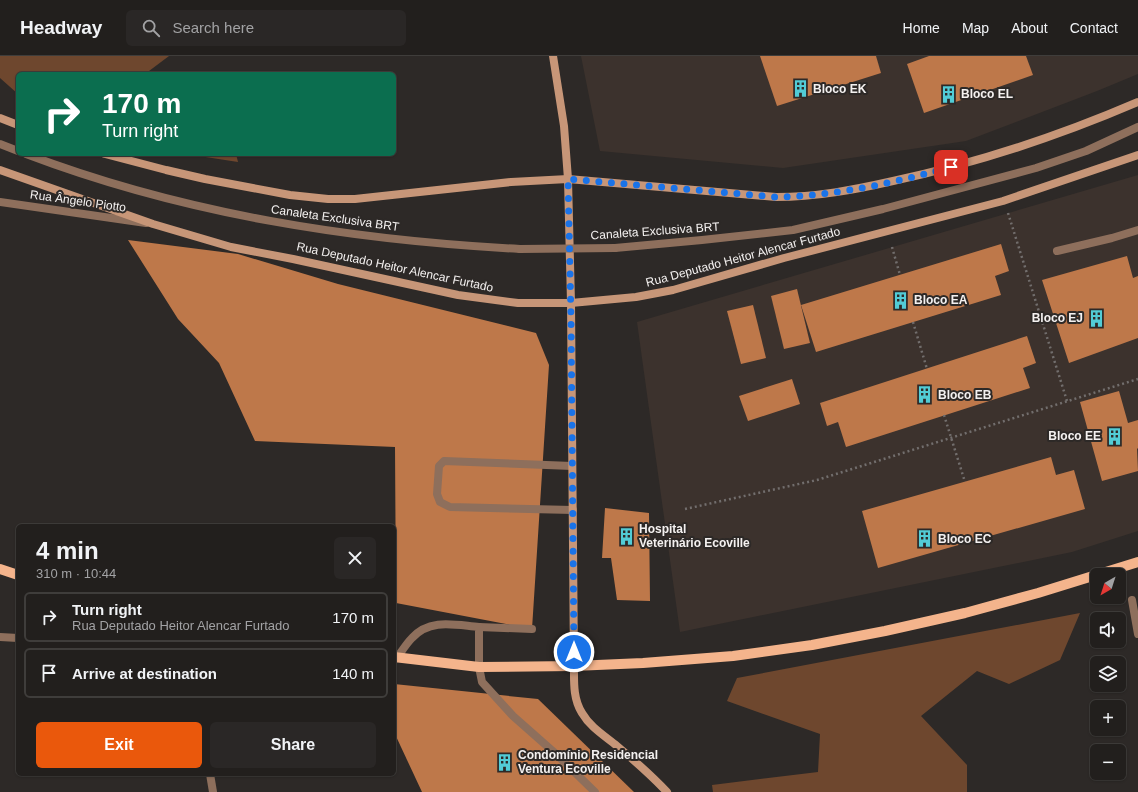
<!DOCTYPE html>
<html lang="en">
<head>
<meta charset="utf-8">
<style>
  body { margin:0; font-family:Helvetica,sans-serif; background:#2a2726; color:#f1f3f6; height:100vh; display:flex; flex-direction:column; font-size:15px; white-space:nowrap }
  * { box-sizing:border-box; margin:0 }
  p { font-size:13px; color:#a2a2a4 }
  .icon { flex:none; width:22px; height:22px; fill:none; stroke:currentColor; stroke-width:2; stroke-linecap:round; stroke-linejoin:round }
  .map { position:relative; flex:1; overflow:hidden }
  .drawer { position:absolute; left:16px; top:468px; width:380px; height:252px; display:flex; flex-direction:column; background:#221f1d; border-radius:6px; box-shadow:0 1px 3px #0004,0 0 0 1px #3f3d3b }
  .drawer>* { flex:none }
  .banner { position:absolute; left:16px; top:16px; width:380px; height:84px; border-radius:6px; box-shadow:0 1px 3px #0004,0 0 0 1px #3f3d3b; background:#0b6e4f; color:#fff; overflow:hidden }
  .needle { width:26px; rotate:219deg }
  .controls { position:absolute; left:1090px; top:512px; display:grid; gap:8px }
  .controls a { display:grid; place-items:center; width:36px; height:36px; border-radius:6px; background:#221f1d; box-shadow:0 1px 3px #0004,0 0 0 1px #3f3d3b; font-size:20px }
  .pin { position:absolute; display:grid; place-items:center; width:34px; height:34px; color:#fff; margin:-17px; border-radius:8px; box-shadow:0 2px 6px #0006 }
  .me { position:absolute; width:44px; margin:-22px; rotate:0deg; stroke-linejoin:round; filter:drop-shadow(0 0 3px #0008) }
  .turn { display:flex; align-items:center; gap:14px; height:84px; padding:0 20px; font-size:18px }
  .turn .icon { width:52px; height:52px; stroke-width:2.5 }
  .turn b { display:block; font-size:28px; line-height:34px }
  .round { display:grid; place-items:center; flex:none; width:42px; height:42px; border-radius:6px; background:#2a2726 }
  .head { display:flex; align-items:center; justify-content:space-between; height:68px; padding:0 20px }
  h1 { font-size:24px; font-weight:600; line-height:30px }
  .button { display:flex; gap:8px; margin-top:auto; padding:8px 20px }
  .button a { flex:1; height:46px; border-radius:6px; background:#ea580c; color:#fff; font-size:16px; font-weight:600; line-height:46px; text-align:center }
  .button a+a { background:#2a2726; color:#f1f3f6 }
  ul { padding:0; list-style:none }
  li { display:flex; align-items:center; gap:12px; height:50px; margin:0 8px 6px; padding:0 12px; border:2px solid #3f3d3b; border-radius:6px }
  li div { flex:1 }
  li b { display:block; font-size:15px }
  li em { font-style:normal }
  header { display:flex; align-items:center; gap:24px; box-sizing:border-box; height:56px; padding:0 20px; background:#221f1d; border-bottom:1px solid #3f3d3b }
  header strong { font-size:19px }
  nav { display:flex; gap:22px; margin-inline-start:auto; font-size:14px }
  .search { width:280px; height:36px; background:#2a2726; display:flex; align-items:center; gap:10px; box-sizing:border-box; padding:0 14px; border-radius:6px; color:#a2a2a4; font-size:15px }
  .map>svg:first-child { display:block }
</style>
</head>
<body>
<header>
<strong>Headway</strong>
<div class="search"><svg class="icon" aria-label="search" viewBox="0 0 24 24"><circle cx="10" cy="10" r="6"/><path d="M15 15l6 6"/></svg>Search here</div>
<nav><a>Home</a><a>Map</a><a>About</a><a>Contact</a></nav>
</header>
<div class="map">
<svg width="1138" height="736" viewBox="0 0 1138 736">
  <rect width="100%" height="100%" fill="#2d2927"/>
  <g fill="#3c322d">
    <path d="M581,0H1138V18L1097,35L966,85L783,112L600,95Z"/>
    <path d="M1138,119V475L1072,496L680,576L637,266Z"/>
  </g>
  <g fill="#6e472e">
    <path d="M0,0H169L145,18H18V38L0,22Z"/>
    <path d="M186,98H236L238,106Z"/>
    <path d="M1080,557L1060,604L1009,628L977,615L921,660L967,709V736H713L712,729L818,716L820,678L727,645L737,622Z"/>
  </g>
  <g fill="#be784a">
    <path d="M760,0H876L881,17L777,50Z"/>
    <path d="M929,0H1026L1033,19L924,57L907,8Z"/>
    <path d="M128,184L238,198L338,228L536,277L549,309L532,573L396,547L395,391L255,385L219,307L178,263Z"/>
    <path d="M1001,188L1009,215L995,220L1001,239L816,296L801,249Z"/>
    <path d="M1127,200L1133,222L1138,220V282L1069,307L1042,224Z"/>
    <path d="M797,233L810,287L784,293L771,240Z"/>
    <path d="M753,249L766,302L741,308L727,255Z"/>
    <path d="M1027,280L1036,307L1023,312L1030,332L846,391L838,366L827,370L820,347Z"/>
    <path d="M792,323L800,348L748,365L739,340Z"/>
    <path d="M1119,335L1128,367L1138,364V392L1137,393L1138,415L1102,425L1080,346Z"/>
    <path d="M1051,401L1056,419L1074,414L1085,453L878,512L862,455Z"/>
    <path d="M605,452L649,457L650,545L617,544L611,502H602Z"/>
    <path d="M394,628L538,643L634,736H422L394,676Z"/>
  </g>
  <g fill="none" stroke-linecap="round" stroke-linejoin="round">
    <g stroke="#726e6d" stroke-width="2.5" stroke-dasharray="2 3" stroke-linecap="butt">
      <path d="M1008,157L1067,345"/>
      <path d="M892,191L900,219"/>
      <path d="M913,266L927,313"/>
      <path d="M944,359L965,426"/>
      <path d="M685,453L817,424L1138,323"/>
    </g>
    <g stroke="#8e6f5c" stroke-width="8">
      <path d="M0,88L18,95"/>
      <path d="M26,98C184,158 351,184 520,193"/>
      <path d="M615,192L702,184L793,174L883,153L1036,112L1086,95L1138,71"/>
      <path d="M1057,195L1112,182L1138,174"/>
      <path d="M572,410L444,405L439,410L437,438L440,446L450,451L573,454"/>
      <path d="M479,571L532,573"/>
      <path d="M397,602C402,595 406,588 412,582C430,562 455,569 479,571V611L482,626L513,660L556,698L595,736"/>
    </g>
    <g stroke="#8e6f5c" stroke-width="8">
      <path d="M0,146L146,167"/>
      <path d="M1132,544L1138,578"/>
      <path d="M0,581L18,582"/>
      <path d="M210,718L213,736"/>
    </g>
    <g stroke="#c79678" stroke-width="8">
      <path d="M553,0L564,70L568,123L571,247L574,610C574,626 573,643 582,657C590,671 605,680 617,690C635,705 651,719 667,736"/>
      <path d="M0,62L18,69"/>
      <path d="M105,98L166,114L205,123L290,139L328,143H355L511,126L568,123L776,141C817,141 853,134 893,125C977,107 1059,80 1138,46"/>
      <path d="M0,114L153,168L231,191L293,203L458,239L518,247H571L636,241L673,234L784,202L1003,145L1138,99"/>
    </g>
    <g stroke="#f4b48c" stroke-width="10">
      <path d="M0,513L18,519"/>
      <path d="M394,601L479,611L574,610L643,607L733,600L812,589L885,575L965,557L1038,537L1138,506"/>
    </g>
    <path stroke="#8e6f5c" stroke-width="8" d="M520,193L615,192"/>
  </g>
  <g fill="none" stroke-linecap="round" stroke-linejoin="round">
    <path stroke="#1a73e8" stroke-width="7" stroke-dasharray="0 12.6" d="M574,596L571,262L568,123L776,141C835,140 894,127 951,111"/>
  </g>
  <defs>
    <symbol id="building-bare" viewBox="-9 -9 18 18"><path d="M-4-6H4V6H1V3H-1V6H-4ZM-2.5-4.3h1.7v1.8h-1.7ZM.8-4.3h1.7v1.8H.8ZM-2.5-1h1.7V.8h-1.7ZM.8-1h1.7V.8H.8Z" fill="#52ccd6" stroke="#2d2927" stroke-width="2.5" paint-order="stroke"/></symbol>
  </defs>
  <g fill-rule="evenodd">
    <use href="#building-bare" x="788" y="20" width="25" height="25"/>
    <use href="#building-bare" x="936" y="26" width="25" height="25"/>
    <use href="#building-bare" x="888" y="232" width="25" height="25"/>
    <use href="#building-bare" x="1084" y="250" width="25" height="25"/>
    <use href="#building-bare" x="912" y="326" width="25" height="25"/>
    <use href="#building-bare" x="1102" y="368" width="25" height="25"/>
    <use href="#building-bare" x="614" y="468" width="25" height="25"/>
    <use href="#building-bare" x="912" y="470" width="25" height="25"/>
    <use href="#building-bare" x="492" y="694" width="25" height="25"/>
  </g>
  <g text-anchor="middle" stroke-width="4" stroke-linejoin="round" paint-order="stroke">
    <g font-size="12" font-weight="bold" fill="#f4f1f0" stroke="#2d2927" text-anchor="start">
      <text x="813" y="37">Bloco EK</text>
      <text x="961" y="42">Bloco EL</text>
      <text x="914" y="248">Bloco EA</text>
      <text x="1083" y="266" text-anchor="end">Bloco EJ</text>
      <text x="938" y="343">Bloco EB</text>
      <text x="1101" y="384" text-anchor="end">Bloco EE</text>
      <text x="639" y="477">Hospital<tspan x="639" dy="14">Veterinário Ecoville</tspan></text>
      <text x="938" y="487">Bloco EC</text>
      <text x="518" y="703">Condomínio Residencial<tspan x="518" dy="14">Ventura Ecoville</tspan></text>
    </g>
    <g font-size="12" fill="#f4f1f0" stroke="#2d2927">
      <text transform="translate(78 145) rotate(8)" y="4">Rua Ângelo Piotto</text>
      <text transform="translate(335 162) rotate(8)" y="4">Canaleta Exclusiva BRT</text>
      <text transform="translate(655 175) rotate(-4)" y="4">Canaleta Exclusiva BRT</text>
      <text transform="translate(743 201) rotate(-15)" y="4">Rua Deputado Heitor Alencar Furtado</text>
      <text transform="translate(395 211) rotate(12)" y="4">Rua Deputado Heitor Alencar Furtado</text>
    </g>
  </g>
</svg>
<div class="controls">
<a><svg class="needle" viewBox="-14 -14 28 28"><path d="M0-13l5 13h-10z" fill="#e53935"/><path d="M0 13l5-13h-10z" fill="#a2a2a4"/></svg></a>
<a><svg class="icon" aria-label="sound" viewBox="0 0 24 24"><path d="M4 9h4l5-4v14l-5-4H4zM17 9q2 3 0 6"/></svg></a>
<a><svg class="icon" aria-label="layers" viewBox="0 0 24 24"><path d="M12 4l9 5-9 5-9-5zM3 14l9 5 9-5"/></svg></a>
<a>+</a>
<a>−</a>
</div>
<div class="pin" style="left:951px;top:111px;background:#d93025"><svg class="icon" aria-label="arrive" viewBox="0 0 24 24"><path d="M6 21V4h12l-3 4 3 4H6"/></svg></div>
<svg class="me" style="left:574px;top:596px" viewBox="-20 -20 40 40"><circle r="17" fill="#1a73e8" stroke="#fff" stroke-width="3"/><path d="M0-11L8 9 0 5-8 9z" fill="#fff"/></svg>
<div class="banner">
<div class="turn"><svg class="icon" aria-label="right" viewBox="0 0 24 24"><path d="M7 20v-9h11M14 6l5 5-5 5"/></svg><div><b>170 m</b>Turn right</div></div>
</div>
<section class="drawer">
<div class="head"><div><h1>4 min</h1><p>310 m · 10:44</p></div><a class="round"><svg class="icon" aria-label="close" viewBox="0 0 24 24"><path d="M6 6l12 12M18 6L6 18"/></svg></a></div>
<ul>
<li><svg class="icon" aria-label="right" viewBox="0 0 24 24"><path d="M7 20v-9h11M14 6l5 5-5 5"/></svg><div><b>Turn right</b><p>Rua Deputado Heitor Alencar Furtado</p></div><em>170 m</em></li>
<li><svg class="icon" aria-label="arrive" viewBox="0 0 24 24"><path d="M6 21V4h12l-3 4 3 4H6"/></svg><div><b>Arrive at destination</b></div><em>140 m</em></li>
</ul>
<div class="button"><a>Exit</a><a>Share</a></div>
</section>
</div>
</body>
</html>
